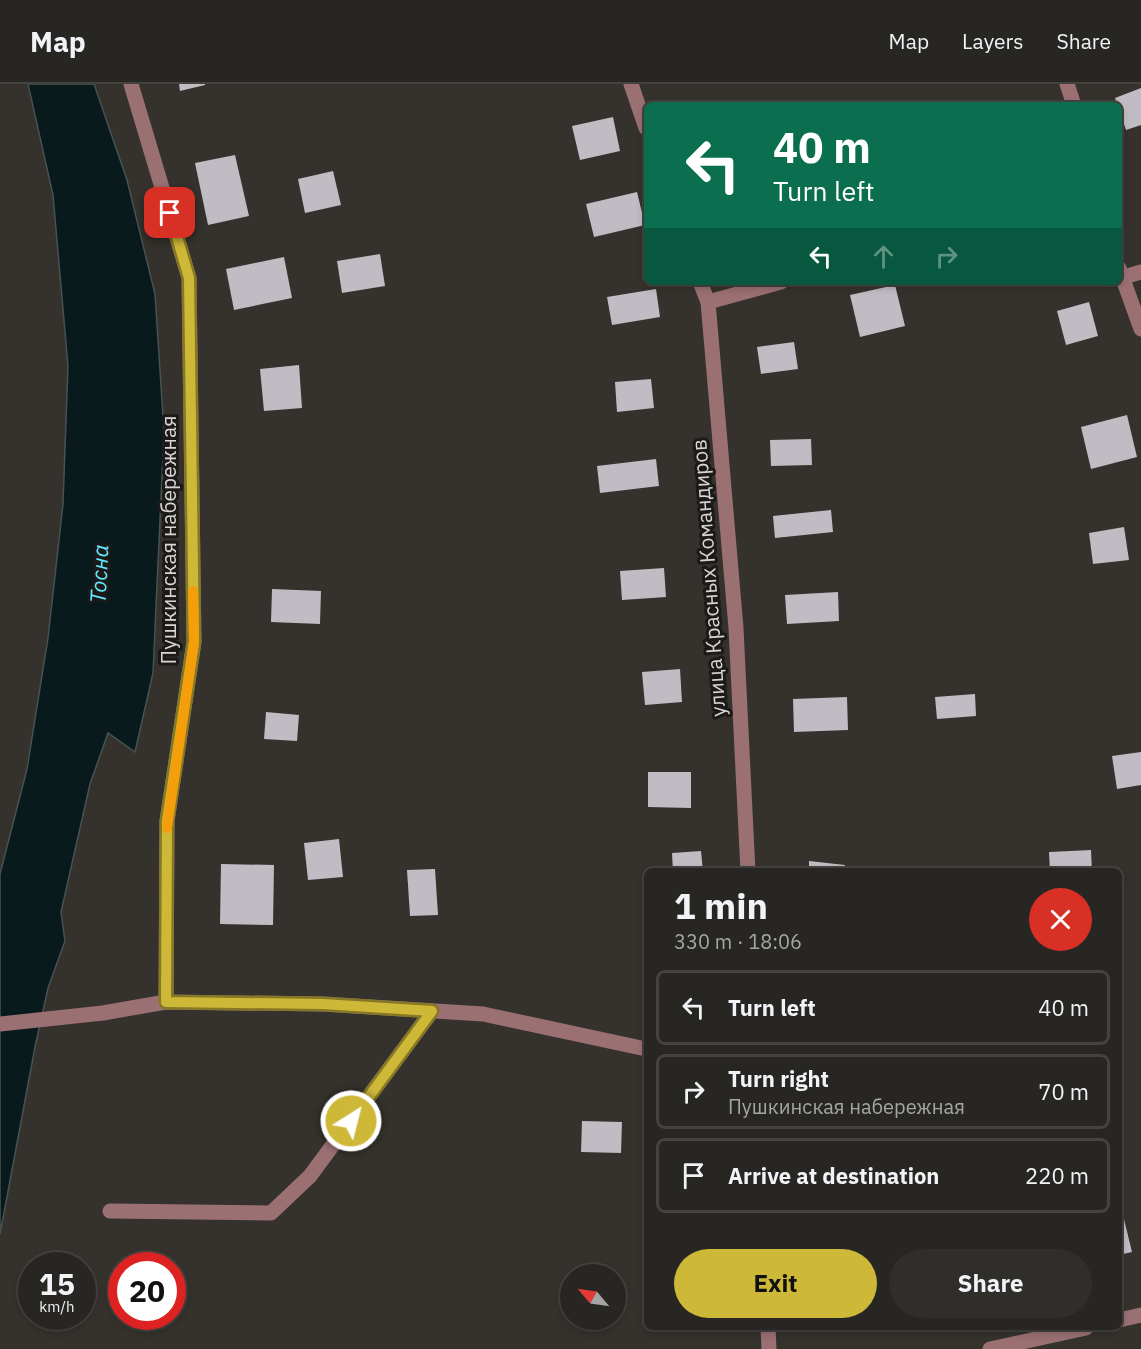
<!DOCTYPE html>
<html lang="en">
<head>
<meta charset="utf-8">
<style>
  body { margin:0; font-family:"IBM Plex Sans",sans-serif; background:#302e2a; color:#f1f3f6; height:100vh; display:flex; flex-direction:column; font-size:22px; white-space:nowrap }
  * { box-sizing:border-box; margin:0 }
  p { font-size:20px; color:#a5a5a5 }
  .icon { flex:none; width:33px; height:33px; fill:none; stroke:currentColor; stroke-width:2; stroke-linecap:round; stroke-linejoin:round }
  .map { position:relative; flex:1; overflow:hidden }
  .panel { position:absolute; left:644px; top:784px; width:478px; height:462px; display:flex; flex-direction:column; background:#282622; border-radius:9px; box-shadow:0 3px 9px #0003,0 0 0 2px #444340 }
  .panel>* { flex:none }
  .guide { position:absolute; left:644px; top:18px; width:478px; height:183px; border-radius:9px; box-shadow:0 3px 9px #0003,0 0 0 2px #444340; background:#0b6e4f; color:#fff; overflow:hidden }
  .needle { width:39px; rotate:299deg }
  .controls { position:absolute; left:560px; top:1180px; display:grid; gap:12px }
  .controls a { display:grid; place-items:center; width:66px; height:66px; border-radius:50%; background:#282622; box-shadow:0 3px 9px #0003,0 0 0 2px #444340; font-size:30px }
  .speed { position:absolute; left:18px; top:1168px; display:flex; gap:12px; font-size:30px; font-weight:700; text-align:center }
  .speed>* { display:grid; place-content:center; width:78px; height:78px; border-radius:50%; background:#282622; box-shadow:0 3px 9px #0003,0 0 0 2px #444340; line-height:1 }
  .speed small { font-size:15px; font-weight:400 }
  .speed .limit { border:9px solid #d22; background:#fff; color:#111 }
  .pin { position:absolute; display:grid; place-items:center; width:51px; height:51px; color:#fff; margin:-26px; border-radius:12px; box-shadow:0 3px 9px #0006 }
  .me { position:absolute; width:66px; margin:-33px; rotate:36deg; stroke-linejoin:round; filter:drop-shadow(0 0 4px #0008) }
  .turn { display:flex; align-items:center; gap:21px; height:126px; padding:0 30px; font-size:27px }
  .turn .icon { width:78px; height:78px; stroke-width:2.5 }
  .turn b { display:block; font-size:42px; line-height:51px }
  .lanes { display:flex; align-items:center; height:57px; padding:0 30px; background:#0003; justify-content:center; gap:30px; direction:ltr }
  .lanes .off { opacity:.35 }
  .round { display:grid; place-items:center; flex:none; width:63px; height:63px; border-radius:32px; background:#302e2a }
  .headline { display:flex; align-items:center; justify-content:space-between; height:102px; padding:0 30px }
  h1 { font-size:36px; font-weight:700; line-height:45px }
  .primary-button { display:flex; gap:12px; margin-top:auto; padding:12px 30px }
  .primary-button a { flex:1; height:69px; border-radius:36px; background:#ceb838; color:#111; font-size:24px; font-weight:700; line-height:69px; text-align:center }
  .primary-button a+a { background:#302e2a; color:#f1f3f6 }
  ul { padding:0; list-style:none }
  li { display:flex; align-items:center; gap:18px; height:75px; margin:0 12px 9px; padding:0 18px; border:3px solid #444340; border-radius:9px }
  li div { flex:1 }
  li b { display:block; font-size:22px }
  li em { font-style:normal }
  header { display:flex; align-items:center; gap:36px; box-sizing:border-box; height:84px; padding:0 30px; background:#282622; border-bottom:2px solid #444340 }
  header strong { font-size:28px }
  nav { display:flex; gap:33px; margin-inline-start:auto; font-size:21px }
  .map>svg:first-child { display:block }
</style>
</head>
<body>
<header>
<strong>Map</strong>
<nav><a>Map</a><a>Layers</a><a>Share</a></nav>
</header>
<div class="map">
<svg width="1141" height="1265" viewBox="0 0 1141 1265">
  <rect width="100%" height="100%" fill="#35322d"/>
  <path fill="#091a1d" stroke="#475253" stroke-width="1.5" d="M28,0H94L127,96L155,210L164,348L153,589L135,668L108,649L90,700L61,828L65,857L48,904L35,963L0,1150V790L27,685L48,554L63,420L68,282L53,111Z"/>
  <g fill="#bfbcc3">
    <path d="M179,0H205V1L180,7Z"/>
    <path d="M1141,4V41L1126,46L1115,14Z"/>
    <path d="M613,33L620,67L580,76L572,42Z"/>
    <path d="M235,71L249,132L208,141L195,79Z"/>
    <path d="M333,87L341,121L305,129L298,95Z"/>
    <path d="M637,108L645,141L594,153L586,120Z"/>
    <path d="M380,170L385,202L342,209L337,177Z"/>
    <path d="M284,173L292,214L234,226L226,185Z"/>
    <path d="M895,201L905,242L860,253L850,211Z"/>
    <path d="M656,205L660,233L612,241L607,213Z"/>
    <path d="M1089,218L1098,252L1066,261L1057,227Z"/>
    <path d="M794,258L798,285L761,290L757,263Z"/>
    <path d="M299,281L302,324L264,327L260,285Z"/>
    <path d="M651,295L654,324L617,328L615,298Z"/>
    <path d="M1127,331L1137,373L1091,385L1081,343Z"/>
    <path d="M811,355L812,381L771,382L770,356Z"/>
    <path d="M656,375L659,402L600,409L597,382Z"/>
    <path d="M831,426L833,448L775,454L773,432Z"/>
    <path d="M1124,443L1129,476L1093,480L1089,449Z"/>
    <path d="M664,484L666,513L622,516L620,487Z"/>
    <path d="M272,505L321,507L320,540L271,538Z"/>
    <path d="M838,508L839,537L787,540L785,511Z"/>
    <path d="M680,585L682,618L645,621L642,588Z"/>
    <path d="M975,610L976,632L937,635L935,613Z"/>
    <path d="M847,613L848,646L794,648L793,615Z"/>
    <path d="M266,628L299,631L297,657L264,655Z"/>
    <path d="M1141,668V701L1117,705L1112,672Z"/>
    <path d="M648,688H691V724L648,723Z"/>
    <path d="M339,755L343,793L308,796L304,759Z"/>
    <path d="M1091,766L1092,788H1050L1049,768Z"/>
    <path d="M701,767L703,788H673L672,769Z"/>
    <path d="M809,777L845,781L844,788H809Z"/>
    <path d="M221,780L274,781L273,841L220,840Z"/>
    <path d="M435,785L438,831L410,832L407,786Z"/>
    <path d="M582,1037L622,1038L621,1069L581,1068Z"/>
    <path d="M1121,1123L1132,1168L1119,1171V1124Z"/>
  </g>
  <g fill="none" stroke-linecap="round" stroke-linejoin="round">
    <g stroke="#9a7073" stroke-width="15">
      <path d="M131,0L189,194L194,558L167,737L166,918"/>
      <path d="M631,0L646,44"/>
      <path d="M1067,0L1074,21"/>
      <path d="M1119,184L1141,245"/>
      <path d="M1121,194L1141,188"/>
      <path d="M700,198L708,218L736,544L748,788"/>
      <path d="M708,218L781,198"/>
      <path d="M0,940L103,929L166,918L323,920L483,930L646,965"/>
      <path d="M110,1127L271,1129L310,1092L432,927"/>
      <path d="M1119,1236L1141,1231"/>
      <path d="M768,1244L769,1265"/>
      <path d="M990,1265L1086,1244"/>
    </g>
  </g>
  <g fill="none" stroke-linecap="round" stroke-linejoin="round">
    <defs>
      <path id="route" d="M170,129L189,194L194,558L167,737L166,918L323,920L432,927L351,1037"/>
    </defs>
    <use href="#route" stroke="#867824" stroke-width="15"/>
    <use href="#route" stroke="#ceb838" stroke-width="10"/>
    <path stroke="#f59e0b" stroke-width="10" d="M167,744L194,558L193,507"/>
  </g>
  <g text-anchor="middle" stroke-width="6" stroke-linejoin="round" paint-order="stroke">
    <g font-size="21" fill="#d8d6d2" stroke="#1c1a18">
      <text transform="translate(169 456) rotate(-90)" y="7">Пушкинская набережная</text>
      <text transform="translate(709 494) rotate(-94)" y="7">улица Красных Командиров</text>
    </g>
    <g font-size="22" font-style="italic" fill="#63e7fe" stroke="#1c1a18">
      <text transform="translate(99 490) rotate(-87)" y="8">Тосна</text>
    </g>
  </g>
</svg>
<div class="controls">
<a><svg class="needle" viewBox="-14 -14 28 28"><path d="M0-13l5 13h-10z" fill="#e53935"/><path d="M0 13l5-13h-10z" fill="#a5a5a5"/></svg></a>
</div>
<div class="speed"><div>15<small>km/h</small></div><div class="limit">20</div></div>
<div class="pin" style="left:170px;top:129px;background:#d93025"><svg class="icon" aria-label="arrive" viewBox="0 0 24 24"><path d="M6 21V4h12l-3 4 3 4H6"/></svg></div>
<svg class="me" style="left:351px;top:1037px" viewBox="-20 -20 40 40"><circle r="17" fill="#ceb838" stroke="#fff" stroke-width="3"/><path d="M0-11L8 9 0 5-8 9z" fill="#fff"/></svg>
<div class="guide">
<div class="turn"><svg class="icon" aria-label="left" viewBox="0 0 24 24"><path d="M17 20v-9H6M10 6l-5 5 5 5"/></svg><div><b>40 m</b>Turn left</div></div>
<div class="lanes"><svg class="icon" aria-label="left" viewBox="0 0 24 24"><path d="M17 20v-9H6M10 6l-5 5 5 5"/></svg><svg class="icon off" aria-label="ahead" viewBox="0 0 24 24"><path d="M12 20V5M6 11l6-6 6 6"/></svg><svg class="icon off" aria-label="right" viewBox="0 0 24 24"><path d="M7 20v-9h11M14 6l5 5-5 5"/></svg></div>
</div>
<section class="panel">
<div class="headline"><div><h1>1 min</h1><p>330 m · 18:06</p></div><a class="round" style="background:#d93025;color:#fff"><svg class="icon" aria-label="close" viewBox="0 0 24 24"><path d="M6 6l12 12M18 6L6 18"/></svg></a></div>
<ul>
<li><svg class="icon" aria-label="left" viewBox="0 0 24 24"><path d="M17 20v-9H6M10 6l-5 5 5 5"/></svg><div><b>Turn left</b></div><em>40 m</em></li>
<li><svg class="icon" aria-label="right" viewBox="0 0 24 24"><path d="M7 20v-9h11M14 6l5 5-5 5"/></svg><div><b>Turn right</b><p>Пушкинская набережная</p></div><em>70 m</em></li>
<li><svg class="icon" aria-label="arrive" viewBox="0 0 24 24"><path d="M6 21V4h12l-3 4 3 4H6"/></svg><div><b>Arrive at destination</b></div><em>220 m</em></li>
</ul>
<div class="primary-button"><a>Exit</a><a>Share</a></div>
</section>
</div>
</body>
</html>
